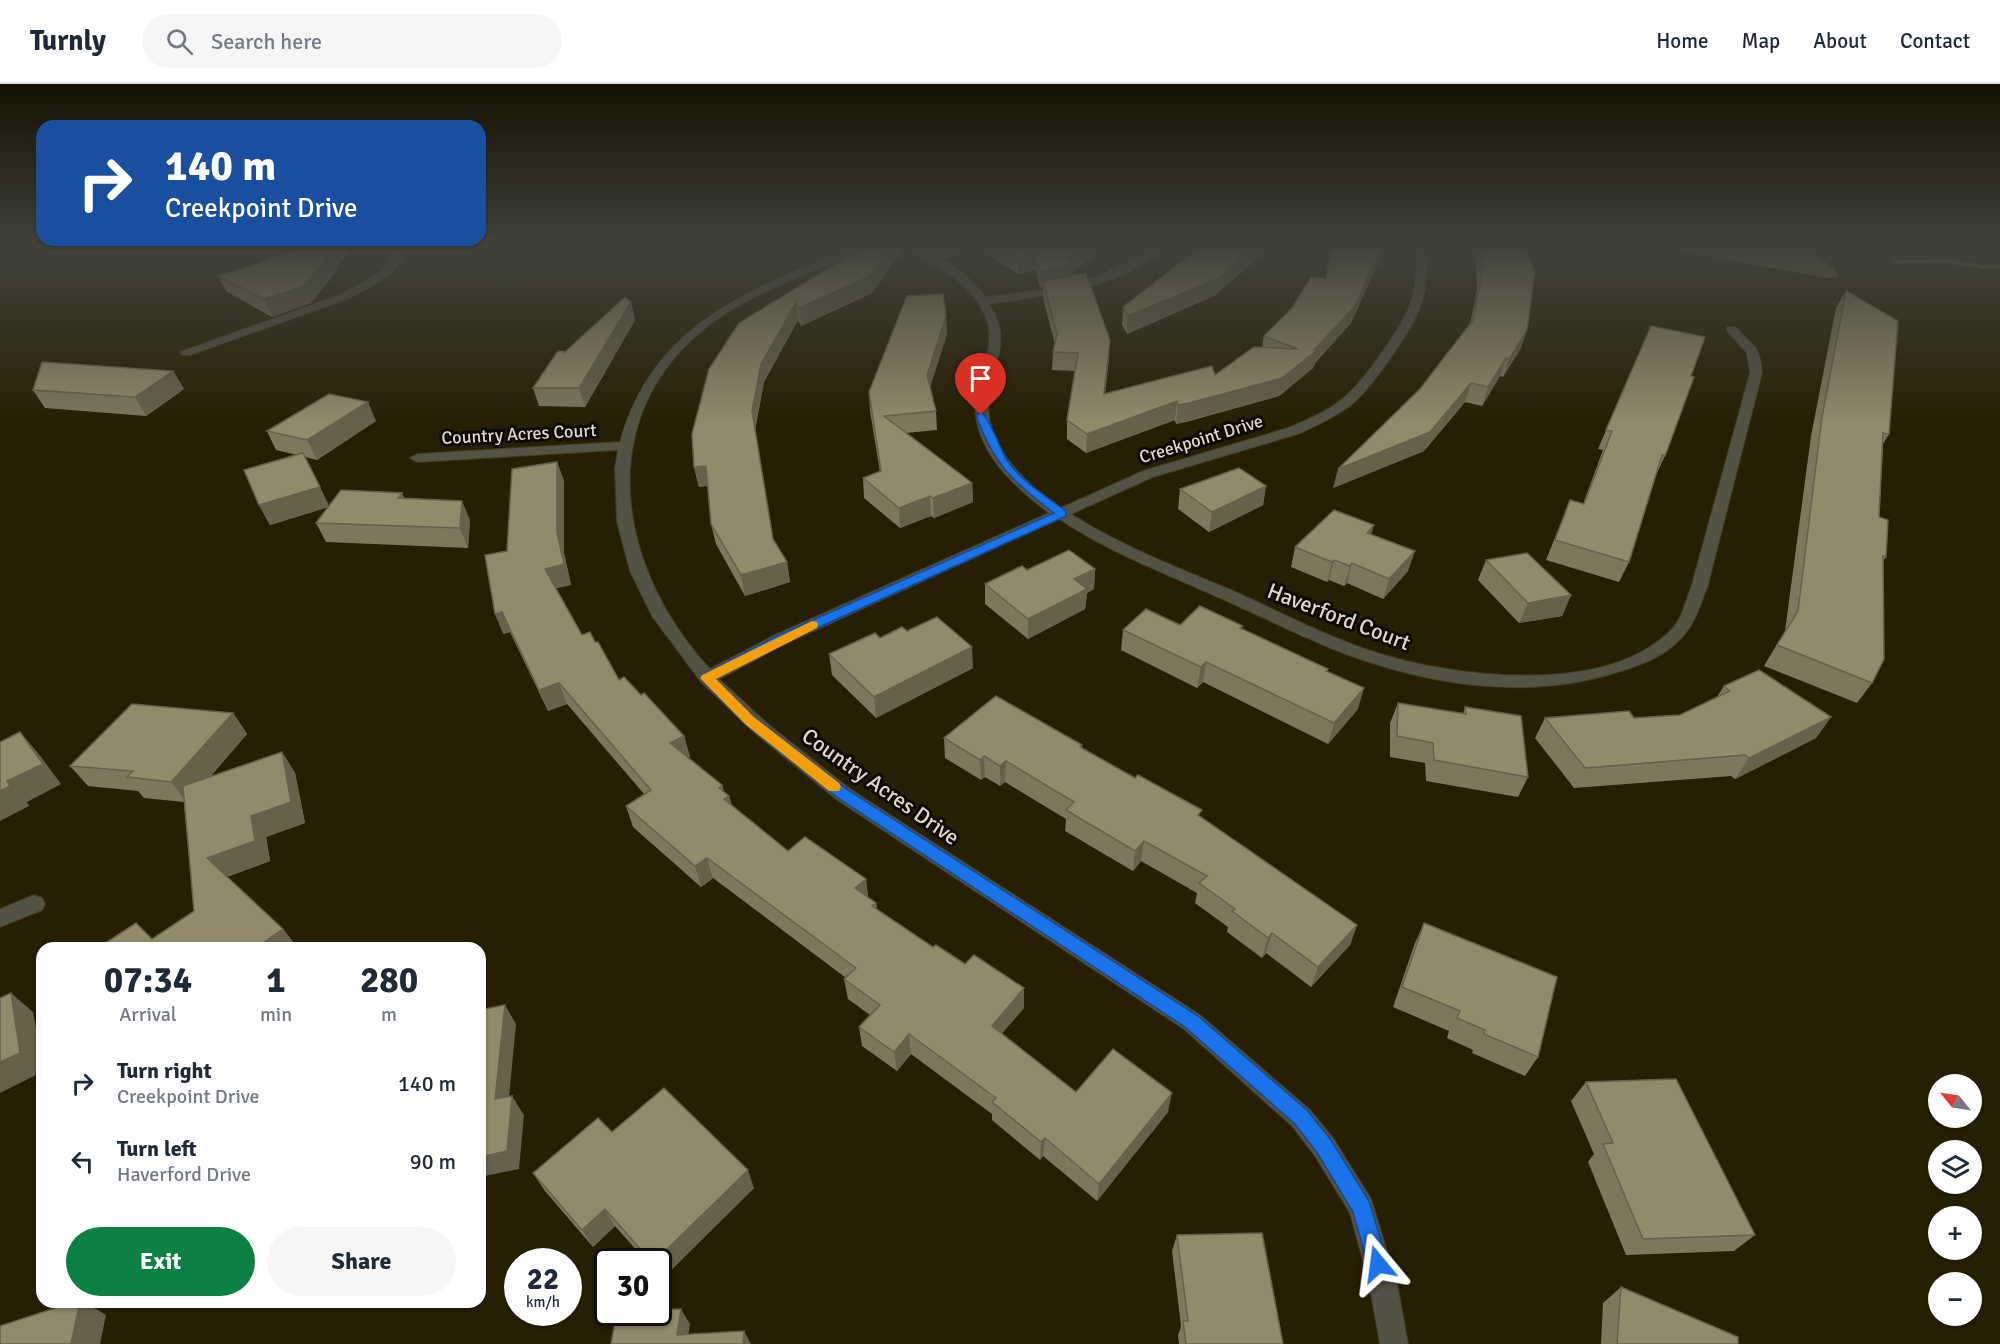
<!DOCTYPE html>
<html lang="en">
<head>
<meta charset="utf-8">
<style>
  body { margin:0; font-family:Signika,sans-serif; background:#f6f6f7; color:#1f2937; height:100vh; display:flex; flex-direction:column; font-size:22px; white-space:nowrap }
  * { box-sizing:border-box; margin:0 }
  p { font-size:20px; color:#747a83 }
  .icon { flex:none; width:33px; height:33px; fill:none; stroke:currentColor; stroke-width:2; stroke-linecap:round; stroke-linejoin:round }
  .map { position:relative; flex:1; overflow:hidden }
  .details { position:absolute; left:36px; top:858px; width:450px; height:366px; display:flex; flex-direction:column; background:#fff; border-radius:18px; box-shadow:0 2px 4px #0004 }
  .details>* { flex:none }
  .guide { position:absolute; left:36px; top:36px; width:450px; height:126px; border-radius:18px; box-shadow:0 2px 4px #0004; background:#1a4fa0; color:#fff; overflow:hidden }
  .needle { width:39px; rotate:300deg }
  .controls { position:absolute; left:1928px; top:990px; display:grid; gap:12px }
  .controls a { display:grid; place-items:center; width:54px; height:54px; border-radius:50%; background:#fff; box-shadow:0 2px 4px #0004; font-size:30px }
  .speed { position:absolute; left:504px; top:1164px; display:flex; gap:12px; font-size:30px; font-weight:700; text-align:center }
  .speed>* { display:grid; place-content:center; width:78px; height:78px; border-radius:50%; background:#fff; box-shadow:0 2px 4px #0004; line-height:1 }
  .speed small { font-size:15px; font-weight:400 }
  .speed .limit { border:3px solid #111; border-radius:9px; background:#fff; color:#111 }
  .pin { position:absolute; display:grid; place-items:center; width:51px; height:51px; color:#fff; margin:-62px -26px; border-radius:50% 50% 50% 0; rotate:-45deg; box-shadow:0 0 6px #0007 }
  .pin .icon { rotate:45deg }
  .me { position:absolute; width:66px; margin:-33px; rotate:344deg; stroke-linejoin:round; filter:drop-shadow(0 0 4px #0008) }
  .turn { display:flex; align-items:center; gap:21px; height:126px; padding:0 30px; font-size:27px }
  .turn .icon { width:78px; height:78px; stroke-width:2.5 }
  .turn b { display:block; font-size:42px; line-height:51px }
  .eta { display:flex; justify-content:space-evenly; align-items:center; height:102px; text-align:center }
  .eta b { font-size:36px; font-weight:700; line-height:42px }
  .cta { display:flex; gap:12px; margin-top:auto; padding:12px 30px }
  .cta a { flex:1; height:69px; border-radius:36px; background:#0b8043; color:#fff; font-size:24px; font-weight:700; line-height:69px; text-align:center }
  .cta a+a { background:#f6f6f7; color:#1f2937 }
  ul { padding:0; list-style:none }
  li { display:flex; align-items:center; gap:18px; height:78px; padding:0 30px }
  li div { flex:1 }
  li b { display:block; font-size:22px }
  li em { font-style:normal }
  header { display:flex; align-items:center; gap:36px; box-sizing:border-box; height:84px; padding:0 30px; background:#fff; border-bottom:2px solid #e0e1e3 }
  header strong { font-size:28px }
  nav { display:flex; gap:33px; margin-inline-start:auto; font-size:21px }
  .search { width:420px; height:54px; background:#f6f6f7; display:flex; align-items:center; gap:15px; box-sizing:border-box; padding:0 21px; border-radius:33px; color:#747a83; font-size:22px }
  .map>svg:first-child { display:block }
</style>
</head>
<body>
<header>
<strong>Turnly</strong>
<div class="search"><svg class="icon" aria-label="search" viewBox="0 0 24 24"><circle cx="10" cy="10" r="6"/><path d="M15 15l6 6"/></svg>Search here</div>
<nav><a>Home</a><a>Map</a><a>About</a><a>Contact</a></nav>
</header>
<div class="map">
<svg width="2000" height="1260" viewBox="0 0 2000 1260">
  <rect width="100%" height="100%" fill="#271f04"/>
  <path fill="#756a44" d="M1666,164H1805L1835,185L1838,193L1826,194Z"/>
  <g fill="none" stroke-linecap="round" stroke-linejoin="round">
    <path fill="#756a44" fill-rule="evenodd" d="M1947,175L1984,181L2000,180V184L1984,185L1947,179L1896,180L1893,178L1896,176Z"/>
    <defs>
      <g id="street">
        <path d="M394,164H404L401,177L389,192L350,214L190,271H182L180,268L342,210L381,188L391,176Z"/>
        <path d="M851,164H864C852,175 830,180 814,186C785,198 755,211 728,228C590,315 610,477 710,585L775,551L1049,429C1009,399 964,357 978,302C985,276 997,253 983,227C971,204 949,188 926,176C918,172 908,169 902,164C935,164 966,189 986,213C1021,209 1057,205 1092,194C1113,188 1148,163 1164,164C1126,204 1042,212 989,220C1010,253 998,270 990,304C979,356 1021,397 1061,424L1143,387L1288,344C1307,336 1326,328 1341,316C1356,304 1367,289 1378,274C1405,237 1421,212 1415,164H1425C1433,213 1414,240 1387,279C1376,294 1365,309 1351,321C1335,333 1316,342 1298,350L1153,393L1071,430C1121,462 1176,483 1231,506C1276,526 1321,550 1368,566C1449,593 1606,614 1672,545C1683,533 1685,518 1691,504L1750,289L1747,269L1727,247V243H1735L1756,264L1760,274L1762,289L1707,504C1700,521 1696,538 1683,552C1667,571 1644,580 1621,587C1534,616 1439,603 1354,573C1309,557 1266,534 1222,515C1167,490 1110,469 1059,435L787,559L719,595L769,641L850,705L1200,931L1310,1026L1333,1054L1371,1115L1397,1199L1408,1260H1380L1369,1199L1350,1129L1315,1072L1292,1042L1184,945L836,715L756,650L701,598L652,532L630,487L617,438L615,384L618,366L417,378L410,374L417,370L620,358C652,240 749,206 851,164Z"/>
        <path d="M34,811L42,814L45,820L42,826L0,843V825Z"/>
      </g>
    </defs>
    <use href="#street" stroke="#403920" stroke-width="2"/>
    <use href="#street" fill="#545145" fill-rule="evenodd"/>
  </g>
  <g fill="#7e775d">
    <path d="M862,164H902V167L872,209L801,242L798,236L764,298L755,346L773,455L787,478L790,498L745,512L716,460L711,440L708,402L699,403L694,383L709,285Z"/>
    <path d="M931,164H969L945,175L931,168Z"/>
    <path d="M979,164H1106L1073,187V191L1109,274L1105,310L1215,291L1262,263L1264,252L1326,195L1381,173L1351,239L1315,279L1313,284L1279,312L1186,338L1176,340L1175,336L1086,369L1067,355V336L1075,287L1052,286L1053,268L1055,261L1043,214V203L1040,204L1036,186L1018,190Z"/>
    <path d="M1472,164H1525L1521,264L1503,293L1500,292L1482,322L1465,318L1424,367L1333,404L1420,305L1470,240L1477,206L1476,178Z"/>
    <path d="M348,169L337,182L338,185L311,219L272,233L227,208L218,192Z"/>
    <path d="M1846,207L1889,350L1883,360L1879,433L1886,473L1883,477L1872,599L1857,619L1764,582L1785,547L1811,352L1836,224Z"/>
    <path d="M1216,211L1127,250L1122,241L1123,223Z"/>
    <path d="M631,218L635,236L585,323L539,322L533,304L565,268Z"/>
    <path d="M946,232L947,250L930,303L936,327L937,346L906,349L972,399L973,418L934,434L931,432L900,444L864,414L863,394L880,388L870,327L869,308Z"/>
    <path d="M1651,242L1691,292L1665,372L1656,391L1629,478L1619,498L1546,476L1570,416L1583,420L1603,366L1598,365Z"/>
    <path d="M173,287L184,305L146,332L45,324L33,306Z"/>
    <path d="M376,337L317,376L305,373L329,422L404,414L470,436L468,464L326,458L316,439L328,423L270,441L259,421L297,371L276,366L267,347Z"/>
    <path d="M557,378L564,397V469L571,501L556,504L582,551L619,596L641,611L684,652L690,673L688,674L722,701L724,708L729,712L732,722L788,767L866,795L868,813L876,819L877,825L933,863L965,880L1024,904V924L1002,949L1076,1008L1168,1028L1097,1117L1043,1072L1040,1076L992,1036V1030L911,970L897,987L862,962L859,943L870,931L848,915L844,895L846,894L713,794L701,803L633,743L626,722L644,710L567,620L548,627L510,548L503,550L507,467Z"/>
    <path d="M1266,402L1263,421L1209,448L1178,425L1180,405Z"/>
    <path d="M1372,450L1408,487L1383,515L1347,499L1344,502L1329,496L1327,498L1291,483L1295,463Z"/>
    <path d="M1486,476L1571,511L1562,532L1519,539L1478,496Z"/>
    <path d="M1095,485L1094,505L1087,509L1085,525L1028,555L985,520V500L1027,486Z"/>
    <path d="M1180,541L1242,545L1328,585V587L1358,625L1328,660L1203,598L1197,604L1121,566L1123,546Z"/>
    <path d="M907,547L973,584L876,634L832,591L829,570L880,554Z"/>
    <path d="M1724,602L1831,633L1816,654L1735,695L1731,692L1574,704L1535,654L1545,634H1634L1680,631L1717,613Z"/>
    <path d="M1398,619L1463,630L1465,623L1528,693L1518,713L1426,697L1425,679L1390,673V639Z"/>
    <path d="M233,629L247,650L210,693L282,668L295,689L305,739L266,753L270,777L227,793L283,845L298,864H98L152,855L194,827L184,718L144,714L138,707L88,702L70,682Z"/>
    <path d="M944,654L1082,661V664L1201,733L1357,841L1350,861L1311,903L1266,869L1262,874L1227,848L1228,843L1195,819L1197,809L1141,777L1133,787L1065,747L1066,735L1005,698L1000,702L985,693L981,696L945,674Z"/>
    <path d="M1424,839L1538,973L1525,992L1472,969L1473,966L1447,954L1449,947L1393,923L1415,859Z"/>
    <path d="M1586,998L1755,1151L1734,1167L1626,1171L1588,1078L1594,1070L1571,1017Z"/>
    <path d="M612,1048L754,1104L662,1195L658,1191V1178H647L615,1142L593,1163L545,1107L533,1089Z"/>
    <path d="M1177,1151L1283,1260H1179L1178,1252L1181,1242L1172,1167Z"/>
    <path d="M1621,1203L1738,1260H1601L1603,1219Z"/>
  </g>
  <g fill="#67614c">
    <path d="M331,164H346L348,169L337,182L338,185L311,219L272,233L264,215L327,168Z"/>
    <path d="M891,164H902V167L872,209L801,242L799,224Z"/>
    <path d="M945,164H969L945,175Z"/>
    <path d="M1084,164H1106L1073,187V197H1043V203L1040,204V187L1067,176Z"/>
    <path d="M1253,164H1269L1216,211L1127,250L1128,232Z"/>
    <path d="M1381,164H1383L1381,173L1351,239L1315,279L1313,284L1279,312L1176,340L1178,321L1314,266Z"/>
    <path d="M1036,170V186L1018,190V174Z"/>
    <path d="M631,218L635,236L585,323L579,304Z"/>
    <path d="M796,219L798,236L764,298L755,346L752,327L761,280Z"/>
    <path d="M946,232L947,250L928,309L927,291Z"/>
    <path d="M1527,246L1521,264L1503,293L1509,275Z"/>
    <path d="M1506,274L1500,292L1482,322L1488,303Z"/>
    <path d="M173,287L184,305L146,332L135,313Z"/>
    <path d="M1471,299L1465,318L1424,367L1333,404L1338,385Z"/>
    <path d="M1177,317L1175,336L1086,369L1087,350Z"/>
    <path d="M368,318L376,337L317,376L307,356Z"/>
    <path d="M557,378L564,397V469L571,501L553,505L545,485L557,449Z"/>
    <path d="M706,382L710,401L699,403L694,383Z"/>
    <path d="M972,399L973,418L934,434L933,414Z"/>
    <path d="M1266,402L1263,421L1209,448L1212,428Z"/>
    <path d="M320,403L329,423L270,441L259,421Z"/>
    <path d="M402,409L411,428L398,414Z"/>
    <path d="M930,412L931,432L900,444L899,424Z"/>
    <path d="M462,417L470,436L468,464L460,444Z"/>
    <path d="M1374,441L1368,461L1367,449Z"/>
    <path d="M1415,467L1408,487L1383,515L1389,495Z"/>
    <path d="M1334,476L1329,496L1327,498L1332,478Z"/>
    <path d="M787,478L790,498L745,512L741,491Z"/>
    <path d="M1352,479L1347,499L1344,502L1350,482Z"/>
    <path d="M1095,485L1094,505L1087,509L1085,525L1028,555V535L1074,495Z"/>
    <path d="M1571,511L1562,532L1519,539L1528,519Z"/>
    <path d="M502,528L510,548L503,550L495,530Z"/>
    <path d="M972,563L973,584L876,634L874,613Z"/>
    <path d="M1206,578L1203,598L1197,604L1201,583Z"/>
    <path d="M559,599L567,620L548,627L539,606Z"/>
    <path d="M1364,604L1358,625L1328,660L1334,639Z"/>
    <path d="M233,629L247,650L187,718L171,698Z"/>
    <path d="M1831,633L1816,654L1735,695L1749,674Z"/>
    <path d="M20,648L38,669L61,700L27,718L29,722L0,737V707L7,697Z"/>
    <path d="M684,652L690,673L676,680L670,659Z"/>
    <path d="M282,668L295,689L305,739L266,753L270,777L223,794L207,774L251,732Z"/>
    <path d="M984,672L985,693L981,696L980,676Z"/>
    <path d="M1006,677L1005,698L1000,702V682Z"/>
    <path d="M722,701L726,714L729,712L735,732L729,736L719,704Z"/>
    <path d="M1144,757L1141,777L1133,787L1135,767Z"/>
    <path d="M707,774L713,794L701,803L695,782Z"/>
    <path d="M866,795L868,815L855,804Z"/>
    <path d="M1357,841L1350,861L1311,903L1318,883Z"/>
    <path d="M283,845L298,864H255Z"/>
    <path d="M1272,849L1266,869L1262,874L1268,854Z"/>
    <path d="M1024,904V924L992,961V942Z"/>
    <path d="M11,909L33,928L42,978V988L0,1009V978Z"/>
    <path d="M505,921L516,940L507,1034L495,1015Z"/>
    <path d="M909,950L911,970L897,987L894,968Z"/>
    <path d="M1172,1009L1168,1028L1097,1117L1099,1100Z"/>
    <path d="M512,1012L524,1031L519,1085L480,1093V1073Z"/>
    <path d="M1045,1054L1043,1072L1040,1076L1041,1058Z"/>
    <path d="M748,1086L754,1104L662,1195L658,1189V1178H654Z"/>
    <path d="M605,1125L615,1142L593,1163L582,1146Z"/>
    <path d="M80,1218H84L106,1231L100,1260H71Z"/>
    <path d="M681,1225L690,1240L687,1260L677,1251Z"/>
    <path d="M744,1247L751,1260H743Z"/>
  </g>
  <g fill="#938a6c" stroke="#67614c" stroke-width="1.5">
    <path d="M305,164H331L327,168H332L303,202L264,215L218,192Z"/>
    <path d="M862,164H891L870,192L799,224L796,219L761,280L752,327L773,455L787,478L741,491L711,440L706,382L694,383L692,350L709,285L739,239Z"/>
    <path d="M1003,164H1084L1067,176L1073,180L1040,187L1036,170L1018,174Z"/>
    <path d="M1199,164H1253L1219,194L1128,232L1123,223Z"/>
    <path d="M1336,164H1381L1355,222L1314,266H1317L1282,294L1189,319L1178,321L1177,317L1087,350L1067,336L1078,269L1053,268L1057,250L1043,197L1086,189L1110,256L1104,310L1212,282L1215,291L1254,263L1298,265L1264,252L1292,224L1311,193L1326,195L1331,168Z"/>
    <path d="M1481,164H1525L1535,187L1527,246L1509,275L1506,274L1488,303L1471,299L1430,348L1338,385L1420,305L1473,236L1482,190Z"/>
    <path d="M1846,207L1898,237L1889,350L1883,349L1879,433L1888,436L1886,473L1883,472L1884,575L1872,599L1777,561L1798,527L1822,333Z"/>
    <path d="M943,210L946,232L927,291L936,327L884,332L972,399L933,414L930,412L899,424L863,394L881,387L869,308L907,212Z"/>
    <path d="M625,213L631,218L579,304H533L558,267L565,268Z"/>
    <path d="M1651,242L1705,253L1691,292L1694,293L1665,372L1662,371L1629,478L1555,456L1570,416L1584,420L1612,347L1606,346Z"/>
    <path d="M42,278L173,287L135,313L33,306Z"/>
    <path d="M329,310L368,318L307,356L267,347Z"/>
    <path d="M303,369L320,403L259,421L244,386Z"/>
    <path d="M557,378V449L564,480L545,485L582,551L590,548L595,558H598L619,596L624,593L641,611L644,609L684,652L670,659L722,701L719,704L729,712L724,715L788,767L805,753L866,795L855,804L876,819L872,822L933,863L936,861L965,880L974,871L1024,904L992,942L1076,1008L1113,965L1172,1009L1099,1100L1045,1054L1041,1058L992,1018L996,1014L909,950L894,968L859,943L880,921L844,895L856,884L707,774L695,782L626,722L651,706L559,599L539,606L502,528L495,530L485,471L507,467L512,385Z"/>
    <path d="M1239,384L1266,402L1212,428L1180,405Z"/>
    <path d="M341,406L402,409L398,414L462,417L460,444L316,439Z"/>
    <path d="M1334,426L1374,441L1367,449L1415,467L1389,495L1352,479L1350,482L1334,476L1332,478L1295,463Z"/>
    <path d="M1069,466L1095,485L1074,495L1087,505L1028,535L985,500L1022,482L1027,486Z"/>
    <path d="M1527,469L1571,511L1528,519L1486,476Z"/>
    <path d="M1200,522L1243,542L1240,544L1328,585L1326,587L1364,604L1334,639L1206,578L1201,583L1123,546L1146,525L1180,541Z"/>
    <path d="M937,533L972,563L874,613L829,570L875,549L880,554L902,543L907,547Z"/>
    <path d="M1759,586L1831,633L1749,674L1745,671L1585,684L1545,634L1629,627L1634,634L1680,631L1730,607L1724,602Z"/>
    <path d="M996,612L1082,661L1080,663L1135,694L1138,691L1202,726L1198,731L1357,841L1318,883L1272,849L1268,854L1232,827L1235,825L1199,799L1207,792L1144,757L1135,767L1066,726L1074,718L1006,677L1000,682L984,672L980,676L944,654Z"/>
    <path d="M1398,619L1466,630L1465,623L1521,632L1528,693L1434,676L1433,659L1397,652Z"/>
    <path d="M132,620L233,629L171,698L127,693L133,687L70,682Z"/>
    <path d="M20,648L43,680L7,697L10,702L0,707V658Z"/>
    <path d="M282,668L291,718L251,732L255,757L207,774L283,845L255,864H98L136,839L152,855L194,827L183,702Z"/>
    <path d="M1424,839L1557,893L1538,973L1484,950L1485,946L1457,934L1460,927L1402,903Z"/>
    <path d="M11,909L20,969L0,978V914Z"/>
    <path d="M505,921L495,1015L512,1012L507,1067L480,1073V926Z"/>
    <path d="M1676,995L1755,1151L1643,1155L1603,1060L1613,1059L1586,998Z"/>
    <path d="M664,1004L748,1086L654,1178H652L605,1125L582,1146L533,1089L598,1034L612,1048Z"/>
    <path d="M1262,1149L1283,1260H1186L1183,1237H1188L1177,1151Z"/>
    <path d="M1621,1203L1738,1253V1260H1617Z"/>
    <path d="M74,1218H80L71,1260H0V1242Z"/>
    <path d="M681,1225L677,1251L744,1247L743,1260H611L617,1228H658V1226Z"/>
  </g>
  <linearGradient id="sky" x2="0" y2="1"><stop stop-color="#151102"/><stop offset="0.48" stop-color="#41423a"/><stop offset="1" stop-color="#41423a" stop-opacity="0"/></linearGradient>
  <rect width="2000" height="340" fill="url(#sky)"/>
  <path fill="#1a73e8" stroke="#114b97" stroke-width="1.5" d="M981,328C988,331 1000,364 1005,373C1019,396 1045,412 1066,427V432L786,558L715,595L754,633L848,706L1198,932L1308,1027L1331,1056L1369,1117L1388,1180L1385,1188L1378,1191L1370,1188L1353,1128L1318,1070L1295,1040L1185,943L838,714L745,640L700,594L702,591L777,552L1054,429C1013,398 994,381 976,331Z"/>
  <path fill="#f59e0b" d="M812,537L817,538L818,541L817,544L716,595L754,633L839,699L841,703L839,707H829L745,640L700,594L702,591Z"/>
  <g text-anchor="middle" stroke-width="6" stroke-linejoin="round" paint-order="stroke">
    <g font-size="18" fill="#ddd8c9" stroke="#0d0902">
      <text transform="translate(519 350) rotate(-3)" y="6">Country Acres Court</text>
      <text transform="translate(1201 355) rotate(-17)" y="6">Creekpoint Drive</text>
    </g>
    <g font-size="22" fill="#ddd8c9" stroke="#0d0902">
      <text transform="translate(1339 532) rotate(21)" y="8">Haverford Court</text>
      <text transform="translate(881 702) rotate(35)" y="8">Country Acres Drive</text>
    </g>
  </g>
</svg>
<div class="controls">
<a><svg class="needle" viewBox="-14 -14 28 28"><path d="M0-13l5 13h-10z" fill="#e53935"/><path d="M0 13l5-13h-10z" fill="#747a83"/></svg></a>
<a><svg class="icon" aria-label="layers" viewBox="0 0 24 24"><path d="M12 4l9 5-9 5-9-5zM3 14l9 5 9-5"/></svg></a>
<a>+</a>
<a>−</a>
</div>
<div class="speed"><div>22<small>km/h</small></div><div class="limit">30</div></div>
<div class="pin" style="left:981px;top:331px;background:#d93025"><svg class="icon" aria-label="arrive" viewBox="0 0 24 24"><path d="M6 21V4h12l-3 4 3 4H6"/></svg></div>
<svg class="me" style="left:1378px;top:1180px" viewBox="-20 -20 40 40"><path d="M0-17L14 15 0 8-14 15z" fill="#1a73e8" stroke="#fff" stroke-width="4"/></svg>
<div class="guide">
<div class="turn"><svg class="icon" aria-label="right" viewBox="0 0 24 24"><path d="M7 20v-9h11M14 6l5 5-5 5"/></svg><div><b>140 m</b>Creekpoint Drive</div></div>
</div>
<section class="details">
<div class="eta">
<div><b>07:34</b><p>Arrival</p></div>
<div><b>1</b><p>min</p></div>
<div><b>280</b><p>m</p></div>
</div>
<ul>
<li><svg class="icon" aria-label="right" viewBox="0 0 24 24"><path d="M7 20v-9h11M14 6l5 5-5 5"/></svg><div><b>Turn right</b><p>Creekpoint Drive</p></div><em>140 m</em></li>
<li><svg class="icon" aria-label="left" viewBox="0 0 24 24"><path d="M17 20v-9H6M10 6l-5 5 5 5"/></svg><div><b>Turn left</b><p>Haverford Drive</p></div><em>90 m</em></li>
</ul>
<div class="cta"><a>Exit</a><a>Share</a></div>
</section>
</div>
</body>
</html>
